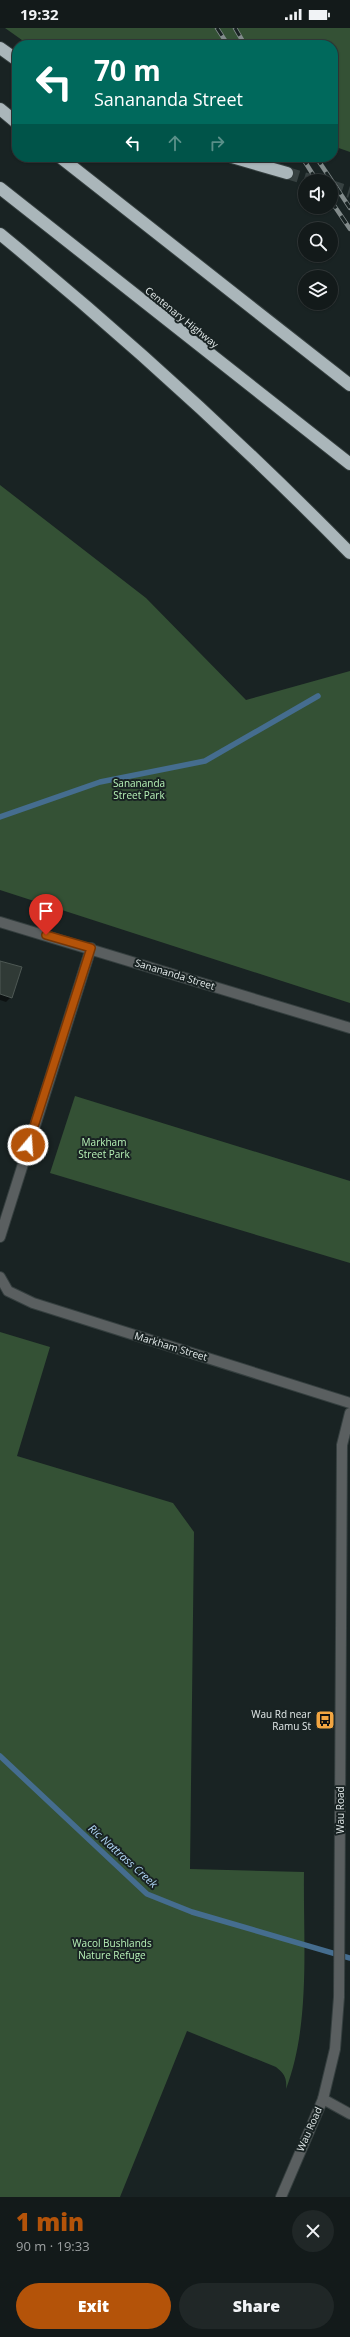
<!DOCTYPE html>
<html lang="en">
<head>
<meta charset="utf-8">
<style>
  body { margin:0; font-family:"Open Sans",sans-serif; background:#202727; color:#f1f3f6; height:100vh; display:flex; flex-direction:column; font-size:15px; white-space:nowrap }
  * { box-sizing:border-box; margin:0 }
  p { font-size:13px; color:#9da1a2 }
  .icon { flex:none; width:22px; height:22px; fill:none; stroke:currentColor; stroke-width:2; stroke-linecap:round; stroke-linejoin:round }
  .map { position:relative; height:2169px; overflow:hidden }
  .details { display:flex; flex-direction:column; background:#131a1a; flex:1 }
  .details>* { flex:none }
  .top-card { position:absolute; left:12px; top:12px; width:326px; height:122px; border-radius:16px; box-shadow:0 1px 3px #0004,0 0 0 1px #323839; background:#00695c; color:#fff; overflow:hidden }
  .controls { position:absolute; left:298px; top:146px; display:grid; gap:8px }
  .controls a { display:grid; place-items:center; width:40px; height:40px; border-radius:50%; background:#131a1a; box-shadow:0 1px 3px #0004,0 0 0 1px #323839; font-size:20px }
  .pin { position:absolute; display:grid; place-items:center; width:34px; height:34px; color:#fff; margin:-41px -17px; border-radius:50% 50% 50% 0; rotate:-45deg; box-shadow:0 0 4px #0007 }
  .pin .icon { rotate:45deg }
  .me { position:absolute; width:44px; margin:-22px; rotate:18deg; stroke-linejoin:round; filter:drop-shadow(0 0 3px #0008) }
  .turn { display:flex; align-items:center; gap:14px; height:84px; padding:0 16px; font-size:18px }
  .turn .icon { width:52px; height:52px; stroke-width:2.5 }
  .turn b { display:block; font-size:28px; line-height:34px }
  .lanes { display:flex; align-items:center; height:38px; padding:0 16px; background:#0003; justify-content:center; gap:20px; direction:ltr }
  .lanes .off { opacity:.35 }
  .round { display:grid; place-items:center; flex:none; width:42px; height:42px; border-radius:21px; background:#202727 }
  .summary { display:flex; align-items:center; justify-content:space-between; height:68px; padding:0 16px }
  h1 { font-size:24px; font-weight:800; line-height:30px; color:#b45309 }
  .action { display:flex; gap:8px; margin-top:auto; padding:8px 16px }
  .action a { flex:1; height:46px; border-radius:24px; background:#b45309; color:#fff; font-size:16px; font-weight:800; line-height:46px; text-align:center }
  .action a+a { background:#202727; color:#f1f3f6 }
  .status { display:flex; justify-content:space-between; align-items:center; height:28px; padding:0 20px; background:#131a1a; direction:ltr }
  .status svg { height:11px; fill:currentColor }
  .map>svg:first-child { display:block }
</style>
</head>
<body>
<div class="status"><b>19:32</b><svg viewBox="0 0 49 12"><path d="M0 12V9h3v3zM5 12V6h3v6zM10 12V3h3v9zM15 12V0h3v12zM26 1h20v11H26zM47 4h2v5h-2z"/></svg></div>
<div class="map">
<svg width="350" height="2169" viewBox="0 0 350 2169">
  <rect width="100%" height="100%" fill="#192323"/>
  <g fill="#345135">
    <path d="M5,0H350V124L333,118V17H29Z"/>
    <path d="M0,457L146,570L246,672L350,643V975L0,862Z"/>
    <path d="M75,1068L350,1153V1235L50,1145Z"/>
    <path d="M0,1304L50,1319L17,1428L173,1475L194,1504L190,1841L304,1844C303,1913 311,1996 286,2061C287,2051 285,2046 276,2039L187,2003L120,2169H0Z"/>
  </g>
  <path fill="#0007" d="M0,934L11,969L6,974L0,972Z"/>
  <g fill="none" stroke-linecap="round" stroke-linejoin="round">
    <g stroke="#456d8f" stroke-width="5.5">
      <path d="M0,789L100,754L205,733L318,668"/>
      <path d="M0,1728L147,1866L192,1884L350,1930"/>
    </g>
  </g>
  <path fill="#303a36" stroke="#4e5854" d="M0,933L22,939L12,970L0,966Z"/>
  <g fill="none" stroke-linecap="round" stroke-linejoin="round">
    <g stroke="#374141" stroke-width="12" stroke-dasharray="12 6" stroke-linecap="butt">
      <path d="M287,145L313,153"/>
      <path d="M331,158L350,164"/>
    </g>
    <defs>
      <g id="minor">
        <path d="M0,1209L91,920"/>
        <path d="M0,1249L8,1263L33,1275L350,1375"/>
        <path d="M323,2071L350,2086"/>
        <path d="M281,2169L323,2071L335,2021L339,1969L342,1417L350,1385"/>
      </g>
      <path id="tertiary" d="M0,894L350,1000"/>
      <g id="motorway">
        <path d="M0,20L17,32"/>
        <path d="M0,81L17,95"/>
        <path d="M60,129L350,357"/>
        <path d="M232,129L287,145"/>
        <path d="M0,160L350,436"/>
        <path d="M0,206C122,306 239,412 350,525"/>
      </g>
    </defs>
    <use href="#minor" stroke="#353f3f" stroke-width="12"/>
    <use href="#tertiary" stroke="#353f3f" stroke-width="12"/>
    <use href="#motorway" stroke="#353f3f" stroke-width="14"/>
    <use href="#minor" stroke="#5a5f60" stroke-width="10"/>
    <use href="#tertiary" stroke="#5a5f60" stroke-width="10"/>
    <use href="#motorway" stroke="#aab6ba" stroke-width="12"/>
    <defs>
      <g id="rail">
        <path d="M217,0L228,17"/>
        <path d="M235,0L245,17"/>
        <path d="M302,129L317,153"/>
        <path d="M316,129L350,180"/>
        <path d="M331,173L350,201"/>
      </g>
    </defs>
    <use href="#rail" stroke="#828b8b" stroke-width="4.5"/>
    <use href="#rail" stroke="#192323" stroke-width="3" stroke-dasharray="9" stroke-linecap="butt"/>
  </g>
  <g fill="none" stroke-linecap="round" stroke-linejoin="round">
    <defs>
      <path id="route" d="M28,1117L91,920L46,907"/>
    </defs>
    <use href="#route" stroke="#753606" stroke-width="10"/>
    <use href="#route" stroke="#b45309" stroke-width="7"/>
  </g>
  <defs>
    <symbol id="bus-square" viewBox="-11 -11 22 22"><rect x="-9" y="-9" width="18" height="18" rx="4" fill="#f2a541" stroke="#192323"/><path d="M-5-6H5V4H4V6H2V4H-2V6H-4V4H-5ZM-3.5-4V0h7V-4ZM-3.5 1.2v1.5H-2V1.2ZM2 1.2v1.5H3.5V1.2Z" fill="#111"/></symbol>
  </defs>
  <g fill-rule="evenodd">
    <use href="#bus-square" x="314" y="1681" width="22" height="22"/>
  </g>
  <g text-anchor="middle" stroke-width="4" stroke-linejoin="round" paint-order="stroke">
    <g font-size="10" fill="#e3eaea" stroke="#192323">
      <text transform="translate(182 289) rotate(39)" y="4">Centenary Highway</text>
      <text transform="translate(175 946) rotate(17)" y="4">Sanananda Street</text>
      <text transform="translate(171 1318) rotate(17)" y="4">Markham Street</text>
      <text transform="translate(340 1782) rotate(-90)" y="4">Wau Road</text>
      <text transform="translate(309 2101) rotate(-66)" y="4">Wau Road</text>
    </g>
    <g font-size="10" fill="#b8f3b8" stroke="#192323">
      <text x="139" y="759">Sanananda<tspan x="139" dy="12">Street Park</tspan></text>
      <text x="104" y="1118">Markham<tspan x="104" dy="12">Street Park</tspan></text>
      <text x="112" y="1919">Wacol Bushlands<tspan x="112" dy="12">Nature Refuge</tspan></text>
    </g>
    <g font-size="10" fill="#e3eaea" stroke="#192323" text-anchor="end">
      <text x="311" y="1690">Wau Rd near<tspan x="311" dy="12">Ramu St</tspan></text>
    </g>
    <g font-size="11" font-style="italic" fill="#b1d6f6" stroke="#192323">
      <text transform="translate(123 1828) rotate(42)" y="4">Ric Nattrass Creek</text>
    </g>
  </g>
</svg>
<div class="controls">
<a><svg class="icon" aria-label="sound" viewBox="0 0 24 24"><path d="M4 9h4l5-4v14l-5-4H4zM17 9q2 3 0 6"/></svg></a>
<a><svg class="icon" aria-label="search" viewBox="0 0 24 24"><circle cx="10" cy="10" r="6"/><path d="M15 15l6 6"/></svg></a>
<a><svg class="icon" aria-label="layers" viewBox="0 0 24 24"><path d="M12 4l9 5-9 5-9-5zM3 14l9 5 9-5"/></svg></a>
</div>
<div class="pin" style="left:46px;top:907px;background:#d93025"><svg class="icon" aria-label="arrive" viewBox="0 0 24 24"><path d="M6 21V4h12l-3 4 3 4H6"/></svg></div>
<svg class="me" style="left:28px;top:1117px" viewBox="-20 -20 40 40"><circle r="17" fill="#b45309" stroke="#fff" stroke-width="3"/><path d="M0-11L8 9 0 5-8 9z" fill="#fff"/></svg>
<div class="top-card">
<div class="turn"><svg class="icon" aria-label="left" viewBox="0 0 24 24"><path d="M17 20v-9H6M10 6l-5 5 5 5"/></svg><div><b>70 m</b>Sanananda Street</div></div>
<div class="lanes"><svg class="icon" aria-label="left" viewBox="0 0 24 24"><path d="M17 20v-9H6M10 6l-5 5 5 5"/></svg><svg class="icon off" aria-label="ahead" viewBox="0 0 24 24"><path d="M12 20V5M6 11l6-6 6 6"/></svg><svg class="icon off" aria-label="right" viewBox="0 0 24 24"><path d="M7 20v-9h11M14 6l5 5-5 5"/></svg></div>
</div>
</div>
<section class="details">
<div class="summary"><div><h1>1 min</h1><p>90 m · 19:33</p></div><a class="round"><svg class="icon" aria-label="close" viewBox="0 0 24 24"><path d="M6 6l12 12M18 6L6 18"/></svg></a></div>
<div class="action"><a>Exit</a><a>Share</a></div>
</section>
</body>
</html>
